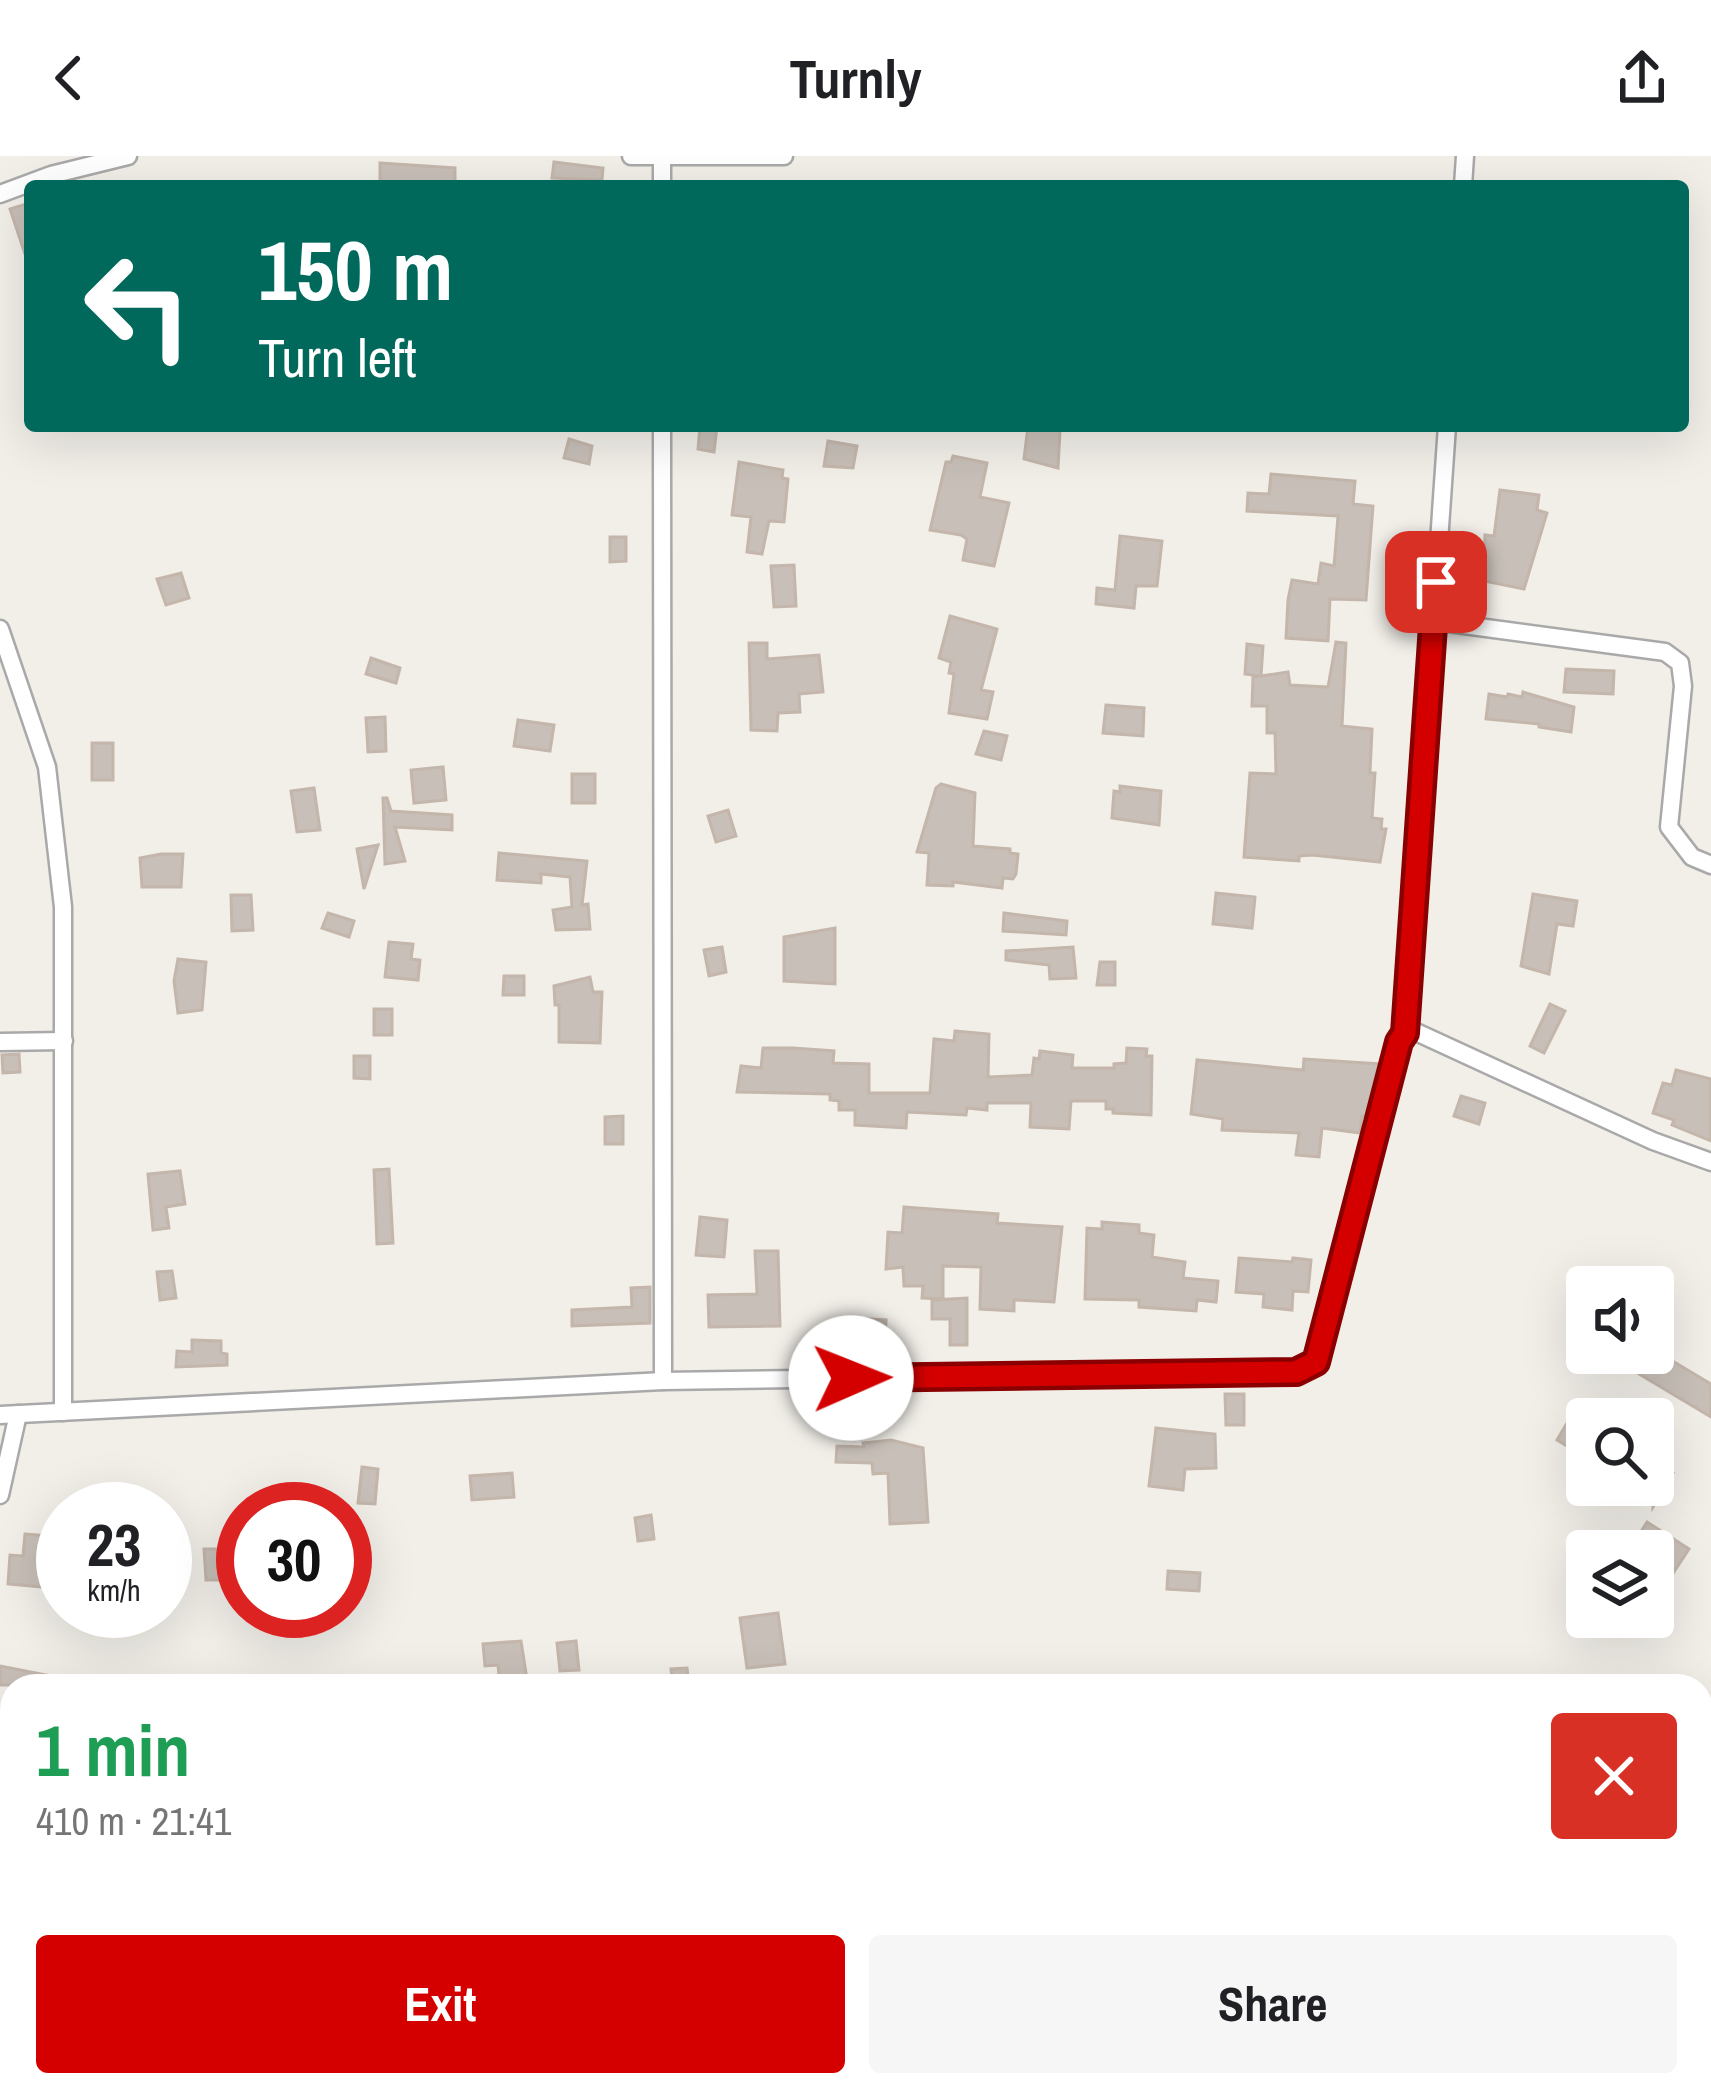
<!DOCTYPE html>
<html lang="en">
<head>
<meta charset="utf-8">
<style>
  body { margin:0; font-family:"Archivo Narrow",sans-serif; background:#f6f6f6; color:#202124; height:100vh; display:flex; flex-direction:column; font-size:45px; white-space:nowrap }
  * { box-sizing:border-box; margin:0 }
  p { font-size:39px; color:#757577 }
  .icon { flex:none; width:66px; height:66px; fill:none; stroke:currentColor; stroke-width:2; stroke-linecap:round; stroke-linejoin:round }
  .map { position:relative; flex:1; overflow:hidden }
  .sheet { position:absolute; left:0px; top:1518px; width:1713px; height:423px; display:flex; flex-direction:column; background:#fff; border-radius:36px 36px 0 0; box-shadow:0 12px 48px #0002 }
  .sheet>* { flex:none }
  .guide { position:absolute; left:24px; top:24px; width:1665px; height:252px; border-radius:12px; box-shadow:0 12px 48px #0002; background:#00695c; color:#fff; overflow:hidden }
  .controls { position:absolute; left:1566px; top:1110px; display:grid; gap:24px }
  .controls a { display:grid; place-items:center; width:108px; height:108px; border-radius:12px; background:#fff; box-shadow:0 12px 48px #0002; font-size:60px }
  .speed { position:absolute; left:36px; top:1326px; display:flex; gap:24px; font-size:60px; font-weight:700; text-align:center }
  .speed>* { display:grid; place-content:center; width:156px; height:156px; border-radius:50%; background:#fff; box-shadow:0 12px 48px #0002; line-height:1 }
  .speed small { font-size:30px; font-weight:400 }
  .speed .limit { border:18px solid #d22; background:#fff; color:#111 }
  .pin { position:absolute; display:grid; place-items:center; width:102px; height:102px; color:#fff; margin:-51px; border-radius:24px; box-shadow:0 6px 18px #0006 }
  .me { position:absolute; width:132px; margin:-66px; rotate:89deg; stroke-linejoin:round; filter:drop-shadow(0 0 9px #0008) }
  .turn { display:flex; align-items:center; gap:42px; height:252px; padding:0 36px; font-size:54px }
  .turn .icon { width:156px; height:156px; stroke-width:2.5 }
  .turn b { display:block; font-size:84px; line-height:102px }
  .round { display:grid; place-items:center; flex:none; width:126px; height:126px; border-radius:12px; background:#f6f6f6 }
  .headline { display:flex; align-items:center; justify-content:space-between; height:204px; padding:0 36px }
  h1 { font-size:72px; font-weight:700; line-height:90px; color:#1e9e55 }
  .primary-button { display:flex; gap:24px; margin-top:auto; padding:24px 36px }
  .primary-button a { flex:1; height:138px; border-radius:12px; background:#d40000; color:#fff; font-size:48px; font-weight:700; line-height:138px; text-align:center }
  .primary-button a+a { background:#f6f6f6; color:#202124 }
  header { display:flex; justify-content:space-between; align-items:center; height:156px; padding:0 36px; background:#fff; font-size:54px; font-weight:700 }
  .map>svg:first-child { display:block }
</style>
</head>
<body>
<header><svg class="icon" aria-label="back" viewBox="0 0 24 24"><path d="M15 5l-7 7 7 7"/></svg>Turnly<svg class="icon" aria-label="share" viewBox="0 0 24 24"><path d="M12 15V3M7 8l5-5 5 5M5 13v7h14v-7"/></svg></header>
<div class="map">
<svg width="1711" height="1939" viewBox="0 0 1711 1939">
  <rect width="100%" height="100%" fill="#f2efe9"/>
  <g fill="#c7bfb8" stroke="#c4b6ab" stroke-width="3">
    <path d="M554,6L603,12L602,24L552,22Z"/>
    <path d="M380,7L455,12V30H380Z"/>
    <path d="M26,48L30,59L27,104L10,53Z"/>
    <path d="M700,270H717L714,296L698,293Z"/>
    <path d="M1028,270L1060,275L1058,312L1024,303Z"/>
    <path d="M569,283L592,290L589,308L564,302Z"/>
    <path d="M828,285L857,290L853,312L824,310Z"/>
    <path d="M953,300L987,307L980,341L1009,347L994,410L963,404L967,383L961,379L930,374L946,306H951Z"/>
    <path d="M739,306L783,314L782,322L788,323L784,366L769,365L762,398L747,396L751,361L732,359Z"/>
    <path d="M1271,318L1355,325L1353,348L1373,350L1366,444L1330,443L1328,485L1286,482L1288,444L1292,424L1318,428L1321,407L1334,410L1338,360L1247,355L1248,337L1269,338Z"/>
    <path d="M1500,334L1539,339L1537,354L1547,357L1524,433L1450,418V407L1484,408L1485,379L1494,380Z"/>
    <path d="M1120,380L1162,385L1157,430H1136L1134,452L1096,448L1097,432L1115,434Z"/>
    <path d="M610,381H626V405L610,406Z"/>
    <path d="M794,409L796,450L774,451L771,410Z"/>
    <path d="M181,417L189,442L166,449L157,423Z"/>
    <path d="M950,460L997,473L981,534L993,536L987,563L949,557L954,518L949,517L951,506L939,502Z"/>
    <path d="M1336,486L1346,487L1342,570L1372,573L1370,617H1375L1372,662L1382,663L1381,673H1386L1380,706L1312,699L1299,700V705L1244,701L1250,617L1276,618L1275,577H1267V550H1252L1253,521L1260,520L1245,518L1247,488L1263,490L1261,520L1288,516L1290,529L1328,531Z"/>
    <path d="M749,487H767V503L819,499L823,536L799,538L800,556L778,557L777,575L751,574Z"/>
    <path d="M371,502L400,512L396,527L366,518Z"/>
    <path d="M1566,513L1614,515L1613,538L1564,536Z"/>
    <path d="M1523,536L1574,551L1571,576L1539,571V568L1486,563L1489,538L1507,541L1508,538L1522,541Z"/>
    <path d="M1106,549L1144,552L1143,580L1103,577Z"/>
    <path d="M385,561L386,595L368,596L366,562Z"/>
    <path d="M518,564L554,569L550,595L514,590Z"/>
    <path d="M984,575L1007,580L1001,604L976,598Z"/>
    <rect x="92" y="587" width="21" height="37"/>
    <path d="M443,611L446,644L414,647L411,614Z"/>
    <rect x="572" y="618" width="23" height="29"/>
    <path d="M941,628L975,637L973,690L1010,693V697L1018,698L1016,718L1013,723L1003,722L1002,732L953,726V730L927,729L929,697L917,696L936,632Z"/>
    <path d="M1120,630L1161,635L1159,669L1112,662L1114,635L1120,636Z"/>
    <path d="M314,632L320,674L297,676L291,635Z"/>
    <path d="M383,642H387L391,655L452,659V674L395,671L405,705L385,708Z"/>
    <path d="M728,654L736,680L716,686L708,660Z"/>
    <path d="M378,689L364,733L357,693Z"/>
    <path d="M499,697L587,705L582,749L588,748L590,773L556,774L553,754L572,751L570,721L541,718V727L497,724Z"/>
    <path d="M161,698H183L181,731H142L140,702Z"/>
    <path d="M1216,737L1255,741L1252,772L1213,768Z"/>
    <path d="M1533,738L1577,745L1573,770L1557,768L1549,818L1521,810Z"/>
    <path d="M231,739H251L253,774L232,775Z"/>
    <path d="M328,757L354,765L349,781L322,772Z"/>
    <path d="M1004,757L1067,765L1066,779L1003,775Z"/>
    <path d="M835,772V828L784,825V781Z"/>
    <path d="M389,786L413,788L411,803L420,804L418,824L385,821Z"/>
    <path d="M722,791L726,816L709,820L704,794Z"/>
    <path d="M1073,791L1076,822L1050,823L1049,809L1006,804V795Z"/>
    <path d="M178,803L206,806L202,854L178,857L174,825Z"/>
    <path d="M1100,806H1115V829H1097Z"/>
    <path d="M504,820H524V839H503Z"/>
    <path d="M590,821L593,836H602L600,887L559,886V849H555L554,830Z"/>
    <path d="M1550,848L1565,855L1544,897L1530,890Z"/>
    <rect x="374" y="853" width="18" height="26"/>
    <path d="M955,875L989,878L988,921L1032,919L1034,902L1039,903L1040,895L1073,899L1072,912H1114V908L1126,907L1127,892L1147,893L1146,900H1152L1151,959L1113,957V953H1106V945H1071L1069,973L1030,971L1031,947H987V954L967,952L966,959L907,956L906,972L855,969V954H839V945L830,944V938L737,936L741,910L761,912L763,892H793L834,895L833,907L869,908V937H930L934,883L954,885Z"/>
    <path d="M19,898L20,916L3,917L2,899Z"/>
    <path d="M354,900H370V923L354,922Z"/>
    <path d="M1304,903L1380,908L1366,961L1362,960L1360,977L1322,972L1319,1001L1296,999L1299,977L1222,974L1223,963L1191,958L1197,904L1303,914Z"/>
    <path d="M1676,914L1711,923V985L1672,969L1674,964L1653,957L1663,927L1672,929Z"/>
    <path d="M1461,940L1485,947L1479,968L1454,960Z"/>
    <path d="M623,960V988H605V961Z"/>
    <path d="M389,1013L393,1087L377,1088L374,1014Z"/>
    <path d="M180,1015L185,1048L166,1051L169,1072L153,1074L148,1018Z"/>
    <path d="M904,1051L998,1058L997,1067L1062,1071L1054,1146L1014,1144V1155L980,1153L981,1111L943,1110V1143L922,1142L923,1130H904L903,1111L886,1113L888,1076L902,1077Z"/>
    <path d="M700,1061L727,1064L724,1101L696,1099Z"/>
    <path d="M1102,1066L1139,1069V1077L1154,1079L1152,1101L1185,1106L1183,1122L1218,1125L1216,1146L1197,1144L1196,1155L1139,1151V1144L1085,1143L1087,1072L1102,1073Z"/>
    <path d="M755,1095H778L780,1170L709,1171L708,1139L757,1138Z"/>
    <path d="M1239,1102L1292,1106L1293,1102L1311,1104L1308,1136L1293,1135L1292,1154L1263,1151L1264,1138L1236,1136Z"/>
    <path d="M172,1115L176,1142L160,1144L157,1116Z"/>
    <path d="M650,1131V1167L572,1170V1154L632,1151L631,1132Z"/>
    <path d="M967,1142V1189H950V1163H932V1144Z"/>
    <path d="M853,1162L886,1164L885,1186L852,1184Z"/>
    <path d="M192,1184L221,1185V1197L227,1198V1209L176,1211L177,1195L192,1196Z"/>
    <path d="M1604,1197H1659L1711,1228V1261Z"/>
    <path d="M1225,1238H1244V1269H1226Z"/>
    <path d="M1573,1257L1587,1265V1302L1557,1284Z"/>
    <path d="M1156,1272L1215,1278L1216,1312L1185,1313L1183,1334L1149,1330Z"/>
    <path d="M891,1284L923,1292L928,1366L890,1368L888,1317L873,1318L872,1307L836,1306L837,1290L864,1291L863,1287Z"/>
    <path d="M1653,1305L1673,1317L1653,1351Z"/>
    <path d="M362,1311L378,1313L375,1348L358,1347Z"/>
    <path d="M512,1317L514,1341L472,1344L470,1320Z"/>
    <path d="M651,1359L654,1383L638,1385L635,1362Z"/>
    <path d="M1647,1366L1689,1393L1672,1419L1653,1406V1395H1629Z"/>
    <path d="M25,1378L63,1381V1424L53,1422V1432L8,1428L10,1399L23,1400Z"/>
    <path d="M204,1393H221L222,1424H206Z"/>
    <path d="M1168,1415L1200,1417L1199,1435L1167,1433Z"/>
    <path d="M778,1457L785,1508L747,1512L740,1462Z"/>
    <path d="M521,1485L528,1530H500L498,1509L485,1510L483,1488Z"/>
    <path d="M576,1485L579,1514L560,1515L557,1487Z"/>
    <path d="M0,1510L56,1521V1529H0Z"/>
    <path d="M687,1512L689,1530H673L671,1513Z"/>
  </g>
  <g fill="none" stroke-linecap="round" stroke-linejoin="round">
    <defs>
      <g id="minor">
        <path d="M631,0H784"/>
        <path d="M662,2V30"/>
        <path d="M1463,30L1465,0"/>
        <path d="M0,38L51,19L128,0"/>
        <path d="M662,270L663,1225"/>
        <path d="M1434,465L1665,496L1680,507L1683,530L1669,671L1692,701L1711,709"/>
        <path d="M0,473L47,611L63,751V1256"/>
        <path d="M1405,877L1447,270"/>
        <path d="M0,886L64,885"/>
        <path d="M0,1259L663,1225L1296,1216L1316,1206L1399,886L1405,877L1416,876L1653,985L1711,1006"/>
        <path d="M0,1339L18,1258"/>
        <path d="M0,1643L12,1642"/>
        <path d="M1701,1922L1711,1929"/>
        <path d="M522,1929V1939"/>
        <path d="M232,1939L234,1929"/>
      </g>
    </defs>
    <use href="#minor" stroke="#a9a9a9" stroke-width="21"/>
    <use href="#minor" stroke="#fff" stroke-width="16"/>
  </g>
  <g fill="none" stroke-linecap="round" stroke-linejoin="round">
    <defs>
      <path id="route" d="M851,1222L1296,1216L1316,1206L1399,886L1405,877L1436,426"/>
    </defs>
    <use href="#route" stroke="#8a0000" stroke-width="30"/>
    <use href="#route" stroke="#d40000" stroke-width="21"/>
  </g>
</svg>
<div class="controls">
<a><svg class="icon" aria-label="sound" viewBox="0 0 24 24"><path d="M4 9h4l5-4v14l-5-4H4zM17 9q2 3 0 6"/></svg></a>
<a><svg class="icon" aria-label="search" viewBox="0 0 24 24"><circle cx="10" cy="10" r="6"/><path d="M15 15l6 6"/></svg></a>
<a><svg class="icon" aria-label="layers" viewBox="0 0 24 24"><path d="M12 4l9 5-9 5-9-5zM3 14l9 5 9-5"/></svg></a>
</div>
<div class="speed"><div>23<small>km/h</small></div><div class="limit">30</div></div>
<div class="pin" style="left:1436px;top:426px;background:#d93025"><svg class="icon" aria-label="arrive" viewBox="0 0 24 24"><path d="M6 21V4h12l-3 4 3 4H6"/></svg></div>
<svg class="me" style="left:851px;top:1222px" viewBox="-20 -20 40 40"><circle r="19" fill="#fff"/><path d="M0-13L10 11 0 6-10 11z" fill="#d40000"/></svg>
<div class="guide">
<div class="turn"><svg class="icon" aria-label="left" viewBox="0 0 24 24"><path d="M17 20v-9H6M10 6l-5 5 5 5"/></svg><div><b>150 m</b>Turn left</div></div>
</div>
<section class="sheet">
<div class="headline"><div><h1>1 min</h1><p>410 m · 21:41</p></div><a class="round" style="background:#d93025;color:#fff"><svg class="icon" aria-label="close" viewBox="0 0 24 24"><path d="M6 6l12 12M18 6L6 18"/></svg></a></div>
<div class="primary-button"><a>Exit</a><a>Share</a></div>
</section>
</div>
</body>
</html>
